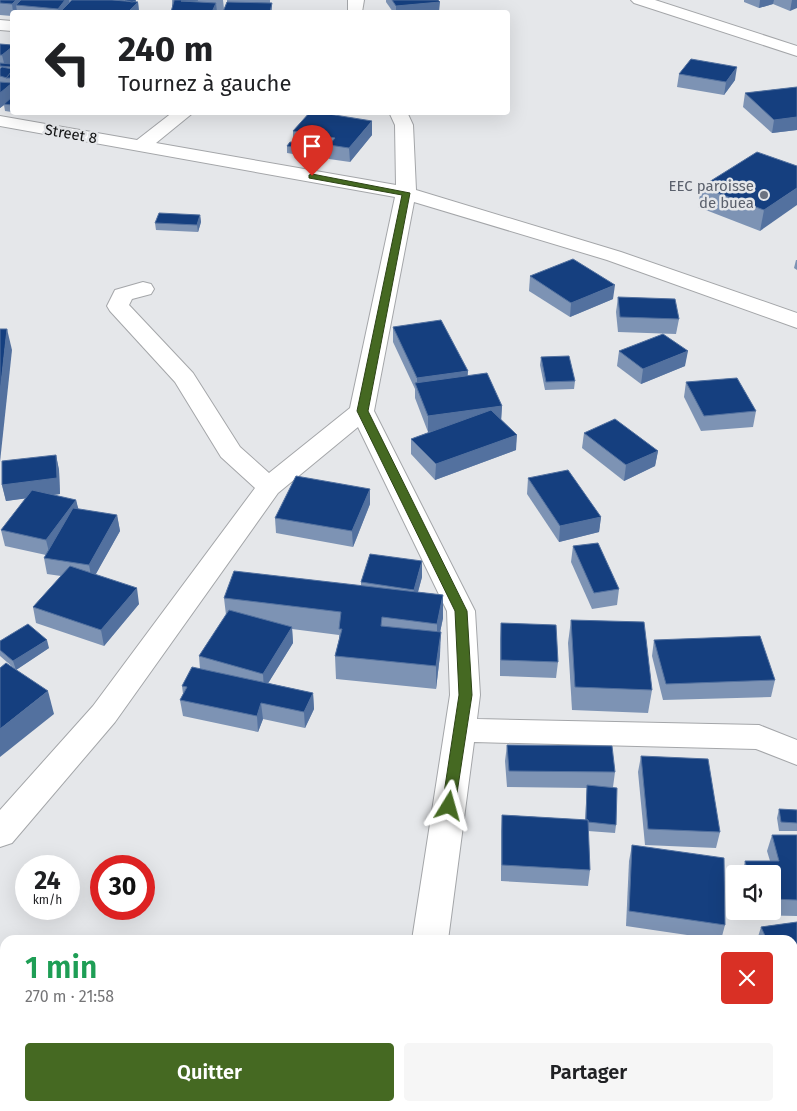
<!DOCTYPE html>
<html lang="fr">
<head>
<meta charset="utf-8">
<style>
  body { margin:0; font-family:"Fira Sans",sans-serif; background:#f6f6f6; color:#202124; height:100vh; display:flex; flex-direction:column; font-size:19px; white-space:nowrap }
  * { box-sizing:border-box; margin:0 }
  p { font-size:16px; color:#757577 }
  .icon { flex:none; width:28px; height:28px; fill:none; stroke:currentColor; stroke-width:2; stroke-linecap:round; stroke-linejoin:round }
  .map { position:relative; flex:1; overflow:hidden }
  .panel { position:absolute; left:0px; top:935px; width:798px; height:176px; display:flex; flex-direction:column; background:#fff; border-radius:15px 15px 0 0; box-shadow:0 5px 20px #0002 }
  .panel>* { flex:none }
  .hud { position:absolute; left:10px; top:10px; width:500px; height:105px; border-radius:5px; box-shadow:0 5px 20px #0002; background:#fff; color:#202124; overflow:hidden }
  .tools { position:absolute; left:726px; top:865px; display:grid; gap:10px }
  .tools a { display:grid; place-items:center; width:55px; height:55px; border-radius:5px; background:#fff; box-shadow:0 5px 20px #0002; font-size:25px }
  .speed { position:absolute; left:15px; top:855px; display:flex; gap:10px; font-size:25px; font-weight:700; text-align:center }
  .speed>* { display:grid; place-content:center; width:65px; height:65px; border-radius:50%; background:#fff; box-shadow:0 5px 20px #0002; line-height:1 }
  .speed small { font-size:12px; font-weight:400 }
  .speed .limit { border:8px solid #d22; background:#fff; color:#111 }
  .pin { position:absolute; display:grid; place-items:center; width:42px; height:42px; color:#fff; margin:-51px -21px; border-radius:50% 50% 50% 0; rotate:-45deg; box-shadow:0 0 5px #0007 }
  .pin .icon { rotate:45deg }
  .me { position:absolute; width:55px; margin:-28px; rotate:8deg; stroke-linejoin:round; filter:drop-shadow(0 0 4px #0008) }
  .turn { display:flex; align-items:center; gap:18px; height:105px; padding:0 25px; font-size:22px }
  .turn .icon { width:65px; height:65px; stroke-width:2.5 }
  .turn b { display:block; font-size:35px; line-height:42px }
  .round { display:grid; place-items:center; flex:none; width:52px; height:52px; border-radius:5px; background:#f6f6f6 }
  .summary { display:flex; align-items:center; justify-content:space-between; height:85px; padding:0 25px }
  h1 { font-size:30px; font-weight:600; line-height:38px; color:#1e9e55 }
  .button { display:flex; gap:10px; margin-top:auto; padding:10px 25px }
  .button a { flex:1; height:58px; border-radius:5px; background:#456922; color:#fff; font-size:20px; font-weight:600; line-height:58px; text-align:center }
  .button a+a { background:#f6f6f6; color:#202124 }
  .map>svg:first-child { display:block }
</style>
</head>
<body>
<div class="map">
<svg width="797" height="1111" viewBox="0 0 797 1111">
  <rect width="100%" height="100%" fill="#e5e7ea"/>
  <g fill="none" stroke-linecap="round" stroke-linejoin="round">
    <defs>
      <g id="minor">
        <path d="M348,0H364L362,12H348Z"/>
        <path d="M0,20L12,21V31L0,30Z"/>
        <path d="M173,112H194L156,143L396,185L395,125L389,112H407L413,125L416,190L621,252L797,313V328L607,260L414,202L374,411L475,611L480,695L477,719L759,725L797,740V765L756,749L474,742L448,940H412L450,695L447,611L358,427L278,493L115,722L12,843L0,847V810L93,706L255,488L221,457L175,382L110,311L107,306L115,290L143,282L151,284L154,289L151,294L132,299L129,305L193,373L240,447L269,473L350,408L395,197L0,126V116L137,140Z"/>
        <path d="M388,1106H428L427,1111H387Z"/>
      </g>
      <path id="highway" d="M631,0H655L797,46V56L634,3Z"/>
    </defs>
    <use href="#minor" stroke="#a4a6a9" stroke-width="2"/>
    <use href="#highway" stroke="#a4a6a9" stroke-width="2"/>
    <use href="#minor" fill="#fff" fill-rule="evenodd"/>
    <use href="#highway" fill="#fff" fill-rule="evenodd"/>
  </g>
  <g fill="#7d93b4">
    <path d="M0,0H135L136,2H138L139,12H12V16L0,15Z"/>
    <path d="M172,0H223L224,9L227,2V0H270V3H272V12H223L224,11H217V12H171L172,8Z"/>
    <path d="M386,0H438L439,12H393L386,2Z"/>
    <path d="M744,0H797L790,11L773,4L759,8L744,2Z"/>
    <path d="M12,42V61L10,64H12V112L5,111L4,105L0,108V44L10,45Z"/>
    <path d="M679,74L735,80L724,95L677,87Z"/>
    <path d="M797,87V130L772,133L743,107L745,93Z"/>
    <path d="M293,131L372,135L350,162L329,159V151L309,148V152L305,156L287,153V146L293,142Z"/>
    <path d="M797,166L760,231L698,207L701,187Z"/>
    <path d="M200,215L201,222L198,232L156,230L155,223Z"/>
    <path d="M796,260H797V270L794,268Z"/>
    <path d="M530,276L613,299L570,317L529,291Z"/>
    <path d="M618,297L679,319L676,334L618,332L616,312Z"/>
    <path d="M393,327L467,376L502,406L501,420L516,450L435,480L411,454V439L432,431L428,432L415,398V389L393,342Z"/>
    <path d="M619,351L685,366L641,384L617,366Z"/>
    <path d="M541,357L575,381L574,389L545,390L540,365Z"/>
    <path d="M686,382L756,411L753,427L701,431L684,397Z"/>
    <path d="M584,433L658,451L655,466L624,481L582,448Z"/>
    <path d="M56,455L59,470L60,494L53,495L76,500L78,509L117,515L120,531L95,575L139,604L104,646L36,623L33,607L61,576L47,574L44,558L46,555L5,546L1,530L26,498L6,501L2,485Z"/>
    <path d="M528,478L601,517L599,532L559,542L527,494Z"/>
    <path d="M370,489V504L353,547L276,533L275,518Z"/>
    <path d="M573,546L619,589L617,605L592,609L571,562Z"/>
    <path d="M422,577L418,592L443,595V618L440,632V655L436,689L336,679L335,656L339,639V635L292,629L293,643L268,683L313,693L314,709L305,728L263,719L258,732L183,716L180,700L183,694L182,686L200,669L199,656L226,615L224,598L361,586V582Z"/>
    <path d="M571,620L652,690L648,713L572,710L568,643Z"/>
    <path d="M501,623L558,662L556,678L500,676V639Z"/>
    <path d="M654,640L775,680L771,697L663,700L652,656Z"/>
    <path d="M0,641L49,648L16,670L54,714L15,669L0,656Z"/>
    <path d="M507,745L615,772L613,787L616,825L615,833L588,831L590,870L588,886L501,881V831L502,815L585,820L587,788L507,787L505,761Z"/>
    <path d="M641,756L720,832L716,848L645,845L638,772Z"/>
    <path d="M779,809L797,810V831H779L777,818Z"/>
    <path d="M772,835H797V916L748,915V911H772V874H742L745,861H770L767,851Z"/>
    <path d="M632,845L725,925L721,940L626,926L629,861Z"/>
    <path d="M797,922V1055L792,1044V940H757L761,927Z"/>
  </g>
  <g fill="#53719f">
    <path d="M16,0H32L16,5L17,12H13L12,4Z"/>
    <path d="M65,0H69L70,7L60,12H61H59L58,9Z"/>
    <path d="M760,0H774L773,4L759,8Z"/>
    <path d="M792,0H797V8L790,11Z"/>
    <path d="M136,1V4L138,2L139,12H128V3Z"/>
    <path d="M440,2L439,12H396V6Z"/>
    <path d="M216,3L217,12H212Z"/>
    <path d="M12,47V61L6,67H5L2,55Z"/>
    <path d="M737,67L735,80L724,95L726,82Z"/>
    <path d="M12,83V98L4,104V105L0,108V93Z"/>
    <path d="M797,117V130L772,133L774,120Z"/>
    <path d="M372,121V135L350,162L349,148Z"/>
    <path d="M309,145V152L305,156V149Z"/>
    <path d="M797,188V205L760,231L764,210Z"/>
    <path d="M200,215L201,222L198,232L197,225Z"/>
    <path d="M615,285L613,299L570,317L571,303Z"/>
    <path d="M7,329L12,350L0,462V393Z"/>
    <path d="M688,351L685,366L641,384L643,369Z"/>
    <path d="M468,371L467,386L417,388V378Z"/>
    <path d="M502,406L501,422L428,432V416Z"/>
    <path d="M517,435L516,450L435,480L436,464Z"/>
    <path d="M658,451L655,466L624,481L626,465Z"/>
    <path d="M56,455L59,470L60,494L6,501L2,485Z"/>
    <path d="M370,489V504L353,547L352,531Z"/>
    <path d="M76,500L80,515L50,556L46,540Z"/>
    <path d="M117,515L120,531L92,581L89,565Z"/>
    <path d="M601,517L599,532L559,542L560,526Z"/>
    <path d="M422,561V577L414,606V590Z"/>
    <path d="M137,588L139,604L104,646L101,630Z"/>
    <path d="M443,595V618L437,647V624Z"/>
    <path d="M292,627L293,643L264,690L263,674Z"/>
    <path d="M441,632L440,655L436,689V666Z"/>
    <path d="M47,640L49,648L16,670L13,661Z"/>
    <path d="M48,691L54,714L0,757V729Z"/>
    <path d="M313,693L314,709L305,728L304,712Z"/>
    <path d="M261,703L263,719L258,732L257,716Z"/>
  </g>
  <g fill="#153f7f" stroke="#53719f">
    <path d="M0,0H16L12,4L0,3Z"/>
    <path d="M21,0H65L58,9L16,5Z"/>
    <path d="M72,0H112L138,2L128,12H60Z"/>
    <path d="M125,0H135L136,1L132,2L127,1Z"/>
    <path d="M174,0H198L181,1L216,3L212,12H171L174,1Z"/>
    <path d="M392,0H438L440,2L396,6Z"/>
    <path d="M227,2L272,3L270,12H223Z"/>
    <path d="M0,44L12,45V47L2,55H0Z"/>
    <path d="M691,59L737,67L726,82L679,74Z"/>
    <path d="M0,63L12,64V65L11,67L0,66Z"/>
    <path d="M2,67L12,69V71L7,78L0,76V69Z"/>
    <path d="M12,71V78H6Z"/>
    <path d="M0,82L12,83L0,93Z"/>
    <path d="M797,87V117L774,120L745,93Z"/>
    <path d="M12,97V105L4,104Z"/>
    <path d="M310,112H316L372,121L349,148L329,145L335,138L293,131Z"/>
    <path d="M290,142L309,145L305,149L287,146Z"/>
    <path d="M757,152L797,166V188L764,210L701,187Z"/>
    <path d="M159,213L200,215L197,225L155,223Z"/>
    <path d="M573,259L615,285L571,303L530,276Z"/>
    <path d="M618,297L675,299L679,319L620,317Z"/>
    <path d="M441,320L468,371L417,378L393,327Z"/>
    <path d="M0,329H7L0,393Z"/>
    <path d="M663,334L688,351L643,369L619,351Z"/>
    <path d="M569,356L575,381L546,382L541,357Z"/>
    <path d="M487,373L502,406L428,416L415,383Z"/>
    <path d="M737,378L756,411L704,416L686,382Z"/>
    <path d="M491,410L517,435L436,464L411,439Z"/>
    <path d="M615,419L658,451L626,465L584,433Z"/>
    <path d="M56,455L57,478L2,485V461Z"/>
    <path d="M568,470L601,517L560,526L528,478Z"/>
    <path d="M296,476L370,489L352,531L275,518Z"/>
    <path d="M32,490L76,500L46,540L1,530Z"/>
    <path d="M73,508L117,515L89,565L44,558Z"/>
    <path d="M598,543L619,589L594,593L573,546Z"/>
    <path d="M370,554L422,561L414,590L361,582Z"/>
    <path d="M70,566L137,588L101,630L33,607Z"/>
    <path d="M234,571L443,595L437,624L382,617L381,626L441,632L436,666L335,656L342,629H339L341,612L224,598Z"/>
    <path d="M229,610L292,627L263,674L199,656Z"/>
    <path d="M571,620L644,622L652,690L575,687Z"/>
    <path d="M501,623L556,625L558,662L501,660Z"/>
    <path d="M28,624L47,640L13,661L0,650V641Z"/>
    <path d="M760,636L775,680L666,684L654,640Z"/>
    <path d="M6,663L48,691L0,729V668Z"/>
    <path d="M192,667L313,693L304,712L261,703L257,716L180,700L187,687L182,686Z"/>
    <path d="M507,745L612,746L615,772L509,771Z"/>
    <path d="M641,756L708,759L720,832L648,829Z"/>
    <path d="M587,785L617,788L616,825L588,822V820H586Z"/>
    <path d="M779,809L797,810V823L781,822Z"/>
    <path d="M502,815L588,820L590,870L502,865Z"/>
    <path d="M772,835H797V900L772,899V874H748L745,861H779Z"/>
    <path d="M632,845L724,858L725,925L629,911Z"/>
    <path d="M797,922V1013L792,1003V940H767L761,927Z"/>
    <rect x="523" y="1106" width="89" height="5"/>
  </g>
  <path fill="#456922" stroke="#2d4416" d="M312,174L410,193L368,411L467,611L472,695L455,806L453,810H444L442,806L459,695L455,611L357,411L402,195L309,178V175Z"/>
  <circle fill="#6b7280" stroke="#e5e7ea" stroke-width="2" cx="764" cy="195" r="5"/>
  <g text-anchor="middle" stroke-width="5" stroke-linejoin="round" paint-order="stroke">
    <g font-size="15" fill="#131415" stroke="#e5e7ea">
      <text transform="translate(71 134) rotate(10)" y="5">Street 8</text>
    </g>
    <g font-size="15" fill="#5b616d" stroke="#e5e7ea" text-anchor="end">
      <text x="754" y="191">EEC paroisse<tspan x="754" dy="17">de buea</tspan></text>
    </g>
  </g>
</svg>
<div class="tools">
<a><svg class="icon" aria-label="sound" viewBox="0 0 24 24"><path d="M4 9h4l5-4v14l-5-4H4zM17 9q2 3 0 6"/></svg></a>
</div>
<div class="speed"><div>24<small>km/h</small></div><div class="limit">30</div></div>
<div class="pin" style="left:312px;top:176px;background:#d93025"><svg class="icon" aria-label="arrive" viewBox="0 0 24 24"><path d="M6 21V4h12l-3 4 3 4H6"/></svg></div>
<svg class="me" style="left:449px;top:806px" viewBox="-20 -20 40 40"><path d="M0-17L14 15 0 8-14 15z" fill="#456922" stroke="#fff" stroke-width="4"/></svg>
<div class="hud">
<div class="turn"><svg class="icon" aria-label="left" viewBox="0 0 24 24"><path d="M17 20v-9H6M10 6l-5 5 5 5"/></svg><div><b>240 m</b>Tournez à gauche</div></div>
</div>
<section class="panel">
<div class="summary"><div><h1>1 min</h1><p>270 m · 21:58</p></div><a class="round" style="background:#d93025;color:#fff"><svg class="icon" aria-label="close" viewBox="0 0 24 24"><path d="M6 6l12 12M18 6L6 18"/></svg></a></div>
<div class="button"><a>Quitter</a><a>Partager</a></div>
</section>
</div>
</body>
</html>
